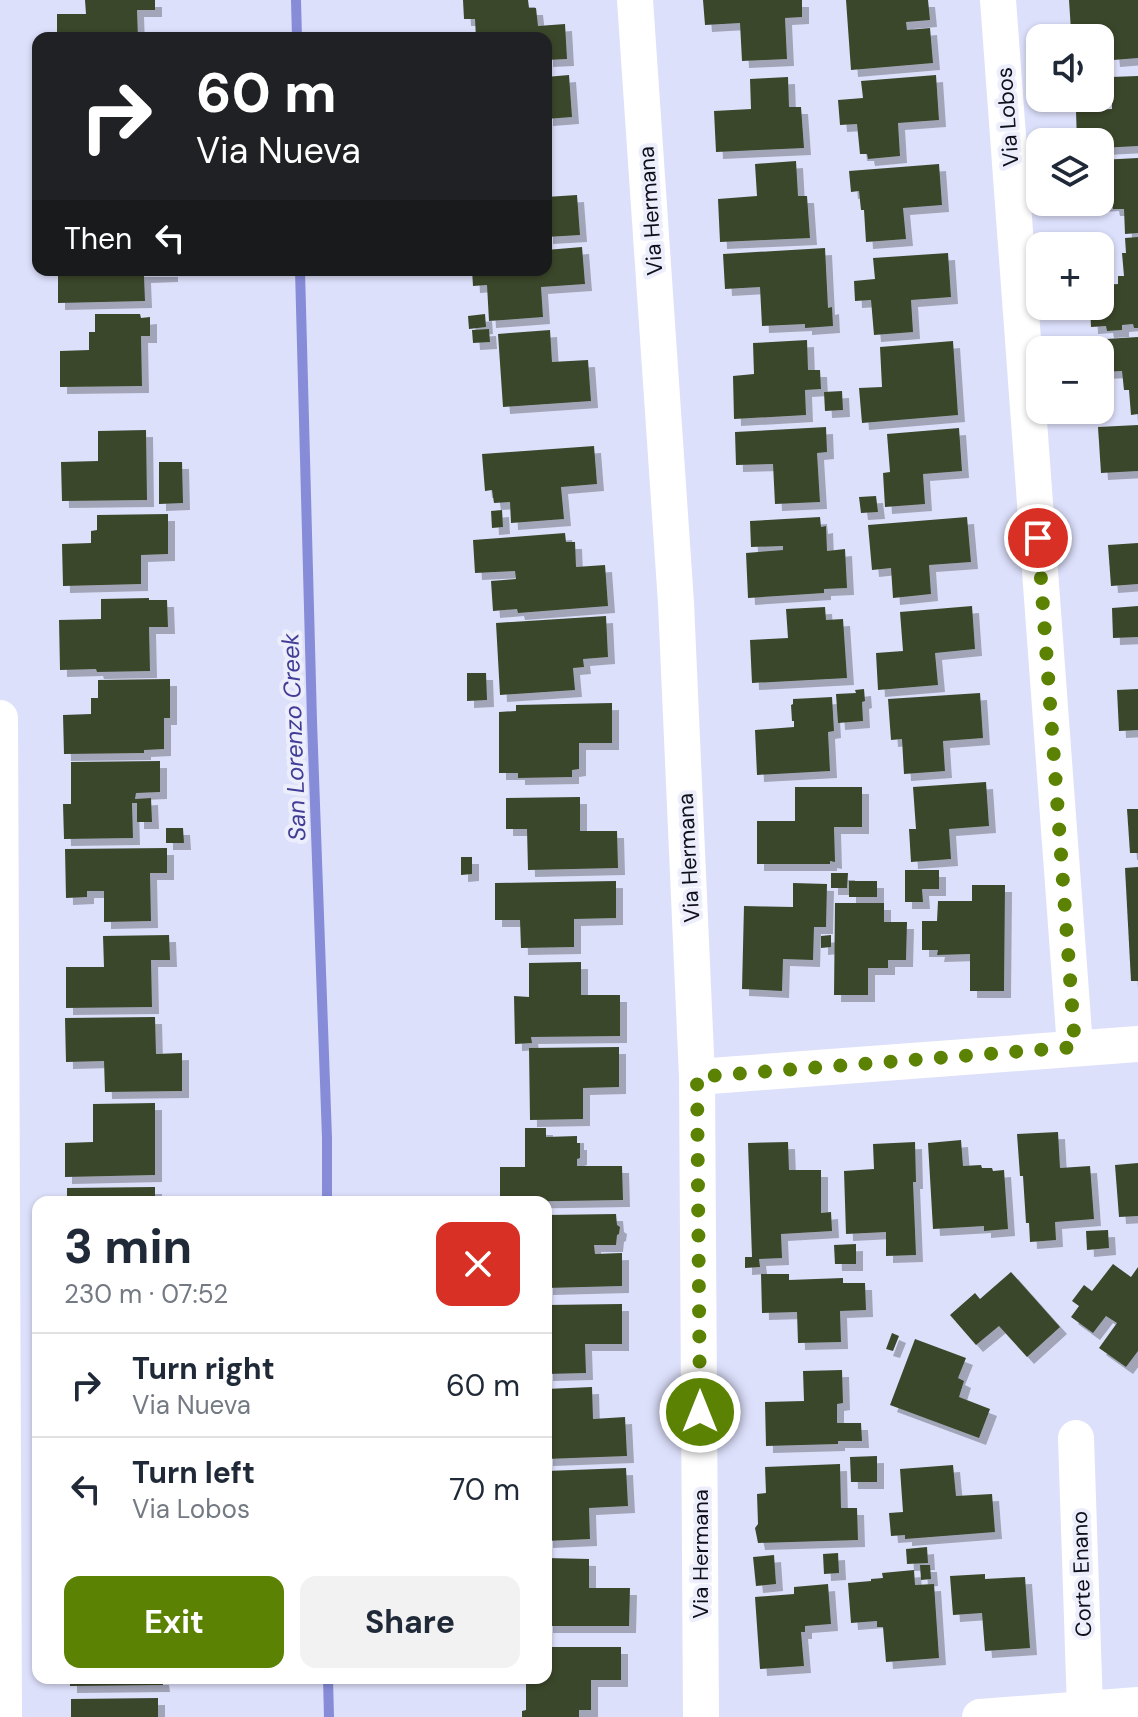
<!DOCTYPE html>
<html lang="en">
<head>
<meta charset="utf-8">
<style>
  body { margin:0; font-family:"DM Sans",sans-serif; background:#f2f2f3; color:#1f2937; height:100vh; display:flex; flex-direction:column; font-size:30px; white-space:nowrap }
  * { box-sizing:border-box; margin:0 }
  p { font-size:26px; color:#747a83 }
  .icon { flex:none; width:44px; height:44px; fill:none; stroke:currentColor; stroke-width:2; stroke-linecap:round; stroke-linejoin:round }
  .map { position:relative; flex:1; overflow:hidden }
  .details { position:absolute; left:32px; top:1196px; width:520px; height:488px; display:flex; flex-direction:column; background:#fff; border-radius:16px; box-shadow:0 2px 6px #0004 }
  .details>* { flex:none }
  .top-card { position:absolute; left:32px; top:32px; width:520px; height:244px; border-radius:16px; box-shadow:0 2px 6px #0004; background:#202124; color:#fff; overflow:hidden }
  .fabs { position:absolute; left:1026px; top:24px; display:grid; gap:16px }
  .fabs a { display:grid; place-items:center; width:88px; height:88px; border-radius:16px; background:#fff; box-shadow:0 2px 6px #0004; font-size:40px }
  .pin { position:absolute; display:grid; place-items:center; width:68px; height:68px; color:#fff; margin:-34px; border:4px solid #fff; border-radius:50%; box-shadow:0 2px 8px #0007 }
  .me { position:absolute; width:88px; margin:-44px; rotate:0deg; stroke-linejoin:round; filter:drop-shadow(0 0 6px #0008) }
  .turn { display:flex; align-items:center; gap:28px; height:168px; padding:0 32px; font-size:36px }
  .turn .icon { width:104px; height:104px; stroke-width:2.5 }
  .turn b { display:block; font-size:56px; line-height:68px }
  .then { display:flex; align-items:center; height:76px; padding:0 32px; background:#0003; gap:16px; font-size:30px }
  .round { display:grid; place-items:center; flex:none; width:84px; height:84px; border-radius:16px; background:#f2f2f3 }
  .head { display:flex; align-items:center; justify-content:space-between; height:136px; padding:0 32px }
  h1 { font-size:48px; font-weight:700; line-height:60px }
  .cta { display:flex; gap:16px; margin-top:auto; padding:16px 32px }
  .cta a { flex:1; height:92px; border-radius:16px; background:#5b8202; color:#fff; font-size:32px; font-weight:700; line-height:92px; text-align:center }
  .cta a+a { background:#f2f2f3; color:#1f2937 }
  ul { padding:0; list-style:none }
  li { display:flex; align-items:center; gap:24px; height:104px; padding:0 32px; border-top:2px solid #e0e1e3 }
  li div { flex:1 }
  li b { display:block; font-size:30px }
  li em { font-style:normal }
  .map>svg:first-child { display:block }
</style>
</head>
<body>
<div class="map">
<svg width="1138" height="1717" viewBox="0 0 1138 1717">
  <defs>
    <filter id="shadow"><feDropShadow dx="7" dy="7" stdDeviation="0" flood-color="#0004"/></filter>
  </defs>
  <rect width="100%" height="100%" fill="#dde0fb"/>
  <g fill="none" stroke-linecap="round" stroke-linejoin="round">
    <g stroke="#878cd8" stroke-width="10">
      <path d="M296,0L297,38"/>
      <path d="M300,270L312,721L327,1138V1202"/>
      <path d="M328,1678L329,1717"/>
    </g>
  </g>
  <g fill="#3b472c" filter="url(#shadow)">
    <path d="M85,0H155V10H137L138,38H57V14H86Z"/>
    <path d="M463,0H528L529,8H536L538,26L565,24L567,59L546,60V38H476L475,19H464Z"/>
    <path d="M703,0H802V17L785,18L787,59L742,61L740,23L705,25Z"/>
    <path d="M846,0H928L930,20L906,22L907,30L930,28L933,63L851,70Z"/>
    <path d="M1069,0H1138V58L1113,60L1110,29L1071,31Z"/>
    <path d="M569,75L572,117L546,119V77Z"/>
    <path d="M936,75L939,120L898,123L900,156L868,159L867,154H860L857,124L840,125L838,100L863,98L861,81Z"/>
    <path d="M1138,76V146L1100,148V142H1077L1076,111L1112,109L1111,77Z"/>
    <path d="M788,77L789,107H801L804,148L716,152L714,111L751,109L750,79Z"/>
    <path d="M1138,158V233L1125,234L1124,209H1113L1112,204L1082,206L1081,202H1100V160Z"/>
    <path d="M796,161L798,196H807L810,238L720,242L718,199L757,196L755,164Z"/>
    <path d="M939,164L942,205L903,208L906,239L866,242L864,210H861L859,191L851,192L849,171Z"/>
    <path d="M577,195L580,235L546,237V197Z"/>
    <path d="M1138,237V328H1134L1133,324L1122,325V330L1107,331L1106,326L1091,327L1090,306H1100V285L1118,284V276H1124L1122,253H1126L1125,238Z"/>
    <path d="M582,247L585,284L541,287L543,317L489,321L487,285L473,286L472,270H546V250Z"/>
    <path d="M825,248L828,308L832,307L833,326L805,328V324L762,326L760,287L725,289L723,254Z"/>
    <path d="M948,253L951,297L911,300L913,332L874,335L871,300L855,301L854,281L875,279L873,258Z"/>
    <path d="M58,270H171V275L144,276L145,301L58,303Z"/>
    <path d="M95,314H140L141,318L150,317V336H141L142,386L60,387V351L89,350V332H95Z"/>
    <path d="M485,314L486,327L469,329L468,316Z"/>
    <path d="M489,329L490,342L473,343L472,330Z"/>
    <path d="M550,330L552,362L588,360L591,401L503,407L498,334Z"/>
    <path d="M1138,337V414L1131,415L1129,390H1124L1122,371L1100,372V350H1090V340Z"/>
    <path d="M807,340L808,370H820L821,389L805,390L806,415L734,419L733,376L754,374L753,343Z"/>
    <path d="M953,341L958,415L862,423L859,388L882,387L880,347Z"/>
    <path d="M842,391L843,410L825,411L824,392Z"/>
    <path d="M1138,425V471L1101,473L1098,427Z"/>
    <path d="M826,427L827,452L817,453L820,502L775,504L773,464L736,465L735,432Z"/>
    <path d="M959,428L962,471L923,474L925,504L885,507L883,473L890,472L887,434Z"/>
    <path d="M146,430L147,500L62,501L61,462L98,461V431Z"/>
    <path d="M594,446L597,484L561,487L564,519L511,523L510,502L494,503L492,490L485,491L482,454Z"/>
    <path d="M159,462H182L183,503L159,504Z"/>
    <path d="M876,496L878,512L861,513L859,497Z"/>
    <path d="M502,510L503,527L492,528L491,511Z"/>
    <path d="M168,514V554L141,555V584L63,586L62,544L91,543V531L97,530V515Z"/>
    <path d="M820,517L821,527L826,526L827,551L845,549L847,588L824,589V593L748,598L746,553L783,550V546L751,547L750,521Z"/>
    <path d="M967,517L971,562L929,565L931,594L893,598L891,568L872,570L868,525Z"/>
    <path d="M565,533L566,542H575L576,567L605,565L608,606L518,613L517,609L493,611L491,581L516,579L515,571L475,573L473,540Z"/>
    <path d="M1138,543V584L1111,586L1108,545Z"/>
    <path d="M149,598V600H167L168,627H149L150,671L97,672L96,669L60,670L59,620L101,619V599Z"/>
    <path d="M972,606L975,649L935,653L938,685L878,690L876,653L903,651L900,612Z"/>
    <path d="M1138,606V637L1113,638L1112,608Z"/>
    <path d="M825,607L826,620L843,619L847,678L752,683L750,640L788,638L786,609Z"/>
    <path d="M606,616L608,657L583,659L584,667L573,668L575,690L500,695L496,623Z"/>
    <path d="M467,673H486L487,700L467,701Z"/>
    <path d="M170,679V718H164V749L144,750V753L64,754L63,715L91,714V698H98V680Z"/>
    <path d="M864,689L865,701L862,702L863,721L838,723L836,694L856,693L855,690Z"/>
    <path d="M1138,689V730L1119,731L1117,690Z"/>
    <path d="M980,693L983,738L943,741L945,771L904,774L902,739L891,740L888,699Z"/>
    <path d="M832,697L834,731L828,732L830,771L757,775L755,730L794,727V721H792L791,705L793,704V699Z"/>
    <path d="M612,703V743H579V769L572,770V777L518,778V773H499V712L516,711V705Z"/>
    <path d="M160,761V792L136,793L135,799L151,798L152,822H137V803H132L133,838L64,839L63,804H71V762Z"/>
    <path d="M986,782L989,826L949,829L951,859L911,862L909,829H916L913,787Z"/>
    <path d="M795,787H862V827H834L835,862L830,861V864H757V821H795Z"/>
    <path d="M580,797V831H617L618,868L528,870L527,829H506V798Z"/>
    <path d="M1127,809H1138V853H1130Z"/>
    <path d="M166,828H183L184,843H166Z"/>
    <path d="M167,848V873H150L151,921L104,922V891H87V897L66,898L65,849Z"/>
    <path d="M461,857H472V874L461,875Z"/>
    <path d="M1138,867V981H1131L1125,868Z"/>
    <path d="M905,870H939V889H922L923,902H905Z"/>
    <path d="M831,873H848L847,888H831Z"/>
    <path d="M616,881V918L574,919V947L521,948L520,920H495V883Z"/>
    <rect x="849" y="881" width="28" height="16"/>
    <path d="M793,883L827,884L826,927H814L813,960L783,959L782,991L742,989L744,906L793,907Z"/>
    <path d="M972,885H1005L1004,991H970V954L937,955L938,950H922V921H937L938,901H972Z"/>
    <path d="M835,903H884V922H907L906,960H888V968H868V995H834Z"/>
    <path d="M169,935L170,960H151L152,1007L66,1008V967H104L103,936Z"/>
    <path d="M831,935V947L821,948V936Z"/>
    <path d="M581,962V995H620V1036L531,1037L532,1043L515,1044L514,996L529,997V963Z"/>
    <path d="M155,1017L156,1054L182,1053V1091L105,1092L104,1061L66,1062L65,1018Z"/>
    <path d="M619,1047V1087L583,1088V1119L530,1120L529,1048Z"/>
    <path d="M155,1103V1175L65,1177V1143L93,1142V1104Z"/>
    <path d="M525,1128H546V1137L577,1136V1143H580V1158L577,1159V1166H622L623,1200L500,1202V1167H525Z"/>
    <path d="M1058,1132L1060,1168L1090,1166L1094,1219L1055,1222L1056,1240L1030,1242L1029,1223H1026L1023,1176H1020L1017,1134Z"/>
    <path d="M961,1140L963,1166L981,1165L982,1168H992L993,1171L1004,1170L1008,1229L984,1231V1226L933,1229L928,1143Z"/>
    <path d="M788,1142L789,1170H821V1213L831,1212L832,1231L781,1234L782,1258L759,1259L760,1267L745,1268V1257H752L748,1143Z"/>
    <path d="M915,1142L916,1182H913L916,1255L886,1256V1232L846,1234L844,1171L874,1169L873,1144Z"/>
    <path d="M1138,1163V1216L1119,1217L1115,1165Z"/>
    <path d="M155,1187V1202H67V1188Z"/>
    <path d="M616,1214L617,1225L620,1227L619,1234L617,1235L616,1245H594L595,1254L622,1253V1286L546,1288V1215Z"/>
    <path d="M1108,1230L1109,1248L1087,1250L1086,1231Z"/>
    <path d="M856,1244V1264H835L834,1245Z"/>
    <path d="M1113,1264L1131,1277L1138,1267V1351L1126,1367L1099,1348L1117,1323L1106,1316L1093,1333L1071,1317L1079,1306L1072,1301L1084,1285L1092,1291Z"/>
    <path d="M1011,1272L1060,1327L1027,1357L999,1326L976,1345L950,1315L975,1293L980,1299Z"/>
    <path d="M761,1274H789V1280L843,1278V1283H865L866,1310L840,1311L841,1342L798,1343L797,1312L762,1313Z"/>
    <path d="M622,1304V1344H585L586,1373L546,1374V1305Z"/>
    <path d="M892,1333L899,1336L893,1351L886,1349Z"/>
    <path d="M915,1339L966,1358L958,1378L964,1381L959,1397L990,1409L979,1438L890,1405Z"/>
    <path d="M842,1370L843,1403L837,1404V1423H861L862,1441H838V1444L766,1446L765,1402L804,1401L803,1371Z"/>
    <path d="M592,1387L593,1419L625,1417L627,1456L546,1459V1389Z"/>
    <path d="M877,1456V1482H851L850,1457Z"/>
    <path d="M840,1464L841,1508H857L858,1540L758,1543L755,1528L758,1524L757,1494L766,1493L765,1467Z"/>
    <path d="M953,1465L956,1496L992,1494L995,1532L905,1539V1535L891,1536L889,1513L903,1512L900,1469Z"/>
    <path d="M626,1468L628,1506L589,1508L590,1539L546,1541V1471Z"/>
    <path d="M927,1547L928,1563L907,1564L906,1549Z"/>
    <path d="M838,1553L839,1573L824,1574L823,1554Z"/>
    <path d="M774,1555L776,1584L756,1586L753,1557Z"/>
    <path d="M546,1558L589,1559V1588H630L629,1626H546Z"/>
    <path d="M920,1565H930L931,1579L921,1580Z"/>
    <path d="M914,1570L915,1585L934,1584L939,1658L886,1662L883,1627H877V1621L851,1623L848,1583L871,1581V1579L883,1578L882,1573Z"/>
    <path d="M985,1574V1579L1025,1577L1030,1648L985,1651L982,1613L953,1615L950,1576Z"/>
    <path d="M828,1584L831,1624L805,1626V1632H801L804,1666L760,1669L755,1597L794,1594V1587Z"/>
    <path d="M546,1647H621V1680H591V1710H579V1717H522V1711L526,1710V1678H546Z"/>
    <path d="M70,1678H162L163,1685L70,1686Z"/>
    <path d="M158,1698V1717H71V1699Z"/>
  </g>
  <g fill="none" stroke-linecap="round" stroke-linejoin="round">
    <g stroke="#fff" stroke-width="36">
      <path d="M635,0L676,603L697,1077L701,1717"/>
      <path d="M998,0L1075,1047"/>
      <path d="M0,718L4,1717"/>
      <path d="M697,1077L1138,1044"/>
      <path d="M1076,1438L1085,1709"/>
      <path d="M980,1717L1138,1705"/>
    </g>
  </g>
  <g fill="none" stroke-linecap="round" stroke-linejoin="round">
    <path stroke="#5b8202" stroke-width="14" stroke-dasharray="0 25.2" d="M700,1412L697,1077L1075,1047L1038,538"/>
  </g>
  <g text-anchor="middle" stroke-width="8" stroke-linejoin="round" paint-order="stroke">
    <g font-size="22" fill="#0f101b" stroke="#edeefc">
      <text transform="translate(1007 117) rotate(-94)" y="8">Via Lobos</text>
      <text transform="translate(650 211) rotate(-94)" y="8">Via Hermana</text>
      <text transform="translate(688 858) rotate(-93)" y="8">Via Hermana</text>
      <text transform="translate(700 1554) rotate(-90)" y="8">Via Hermana</text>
      <text transform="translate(1081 1574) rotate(-92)" y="8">Corte Enano</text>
    </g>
    <g font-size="24" font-style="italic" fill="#413d96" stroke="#edeefc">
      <text transform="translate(294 737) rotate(-92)" y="8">San Lorenzo Creek</text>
    </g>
  </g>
</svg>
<div class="fabs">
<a><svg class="icon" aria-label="sound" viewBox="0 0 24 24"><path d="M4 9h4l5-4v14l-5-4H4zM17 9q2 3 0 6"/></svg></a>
<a><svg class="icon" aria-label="layers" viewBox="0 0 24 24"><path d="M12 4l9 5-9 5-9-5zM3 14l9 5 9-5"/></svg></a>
<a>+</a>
<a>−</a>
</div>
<div class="pin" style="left:1038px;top:538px;background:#d93025"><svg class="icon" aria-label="arrive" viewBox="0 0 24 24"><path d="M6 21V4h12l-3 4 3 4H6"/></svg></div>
<svg class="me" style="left:700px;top:1412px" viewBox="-20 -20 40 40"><circle r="17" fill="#5b8202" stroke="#fff" stroke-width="3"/><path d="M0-11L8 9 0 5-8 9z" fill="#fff"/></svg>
<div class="top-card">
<div class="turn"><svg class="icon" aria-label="right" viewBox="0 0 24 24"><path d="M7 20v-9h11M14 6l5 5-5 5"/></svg><div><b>60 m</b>Via Nueva</div></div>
<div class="then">Then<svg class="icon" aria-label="left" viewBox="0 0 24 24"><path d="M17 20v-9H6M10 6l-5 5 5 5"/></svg></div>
</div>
<section class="details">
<div class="head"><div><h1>3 min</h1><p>230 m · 07:52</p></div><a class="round" style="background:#d93025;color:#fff"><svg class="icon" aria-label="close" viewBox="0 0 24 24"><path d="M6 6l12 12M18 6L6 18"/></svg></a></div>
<ul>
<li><svg class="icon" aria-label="right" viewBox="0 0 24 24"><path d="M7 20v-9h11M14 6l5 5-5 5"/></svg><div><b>Turn right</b><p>Via Nueva</p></div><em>60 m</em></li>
<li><svg class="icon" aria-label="left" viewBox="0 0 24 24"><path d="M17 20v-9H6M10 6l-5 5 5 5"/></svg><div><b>Turn left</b><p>Via Lobos</p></div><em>70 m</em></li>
</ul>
<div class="cta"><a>Exit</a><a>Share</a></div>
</section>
</div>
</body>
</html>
